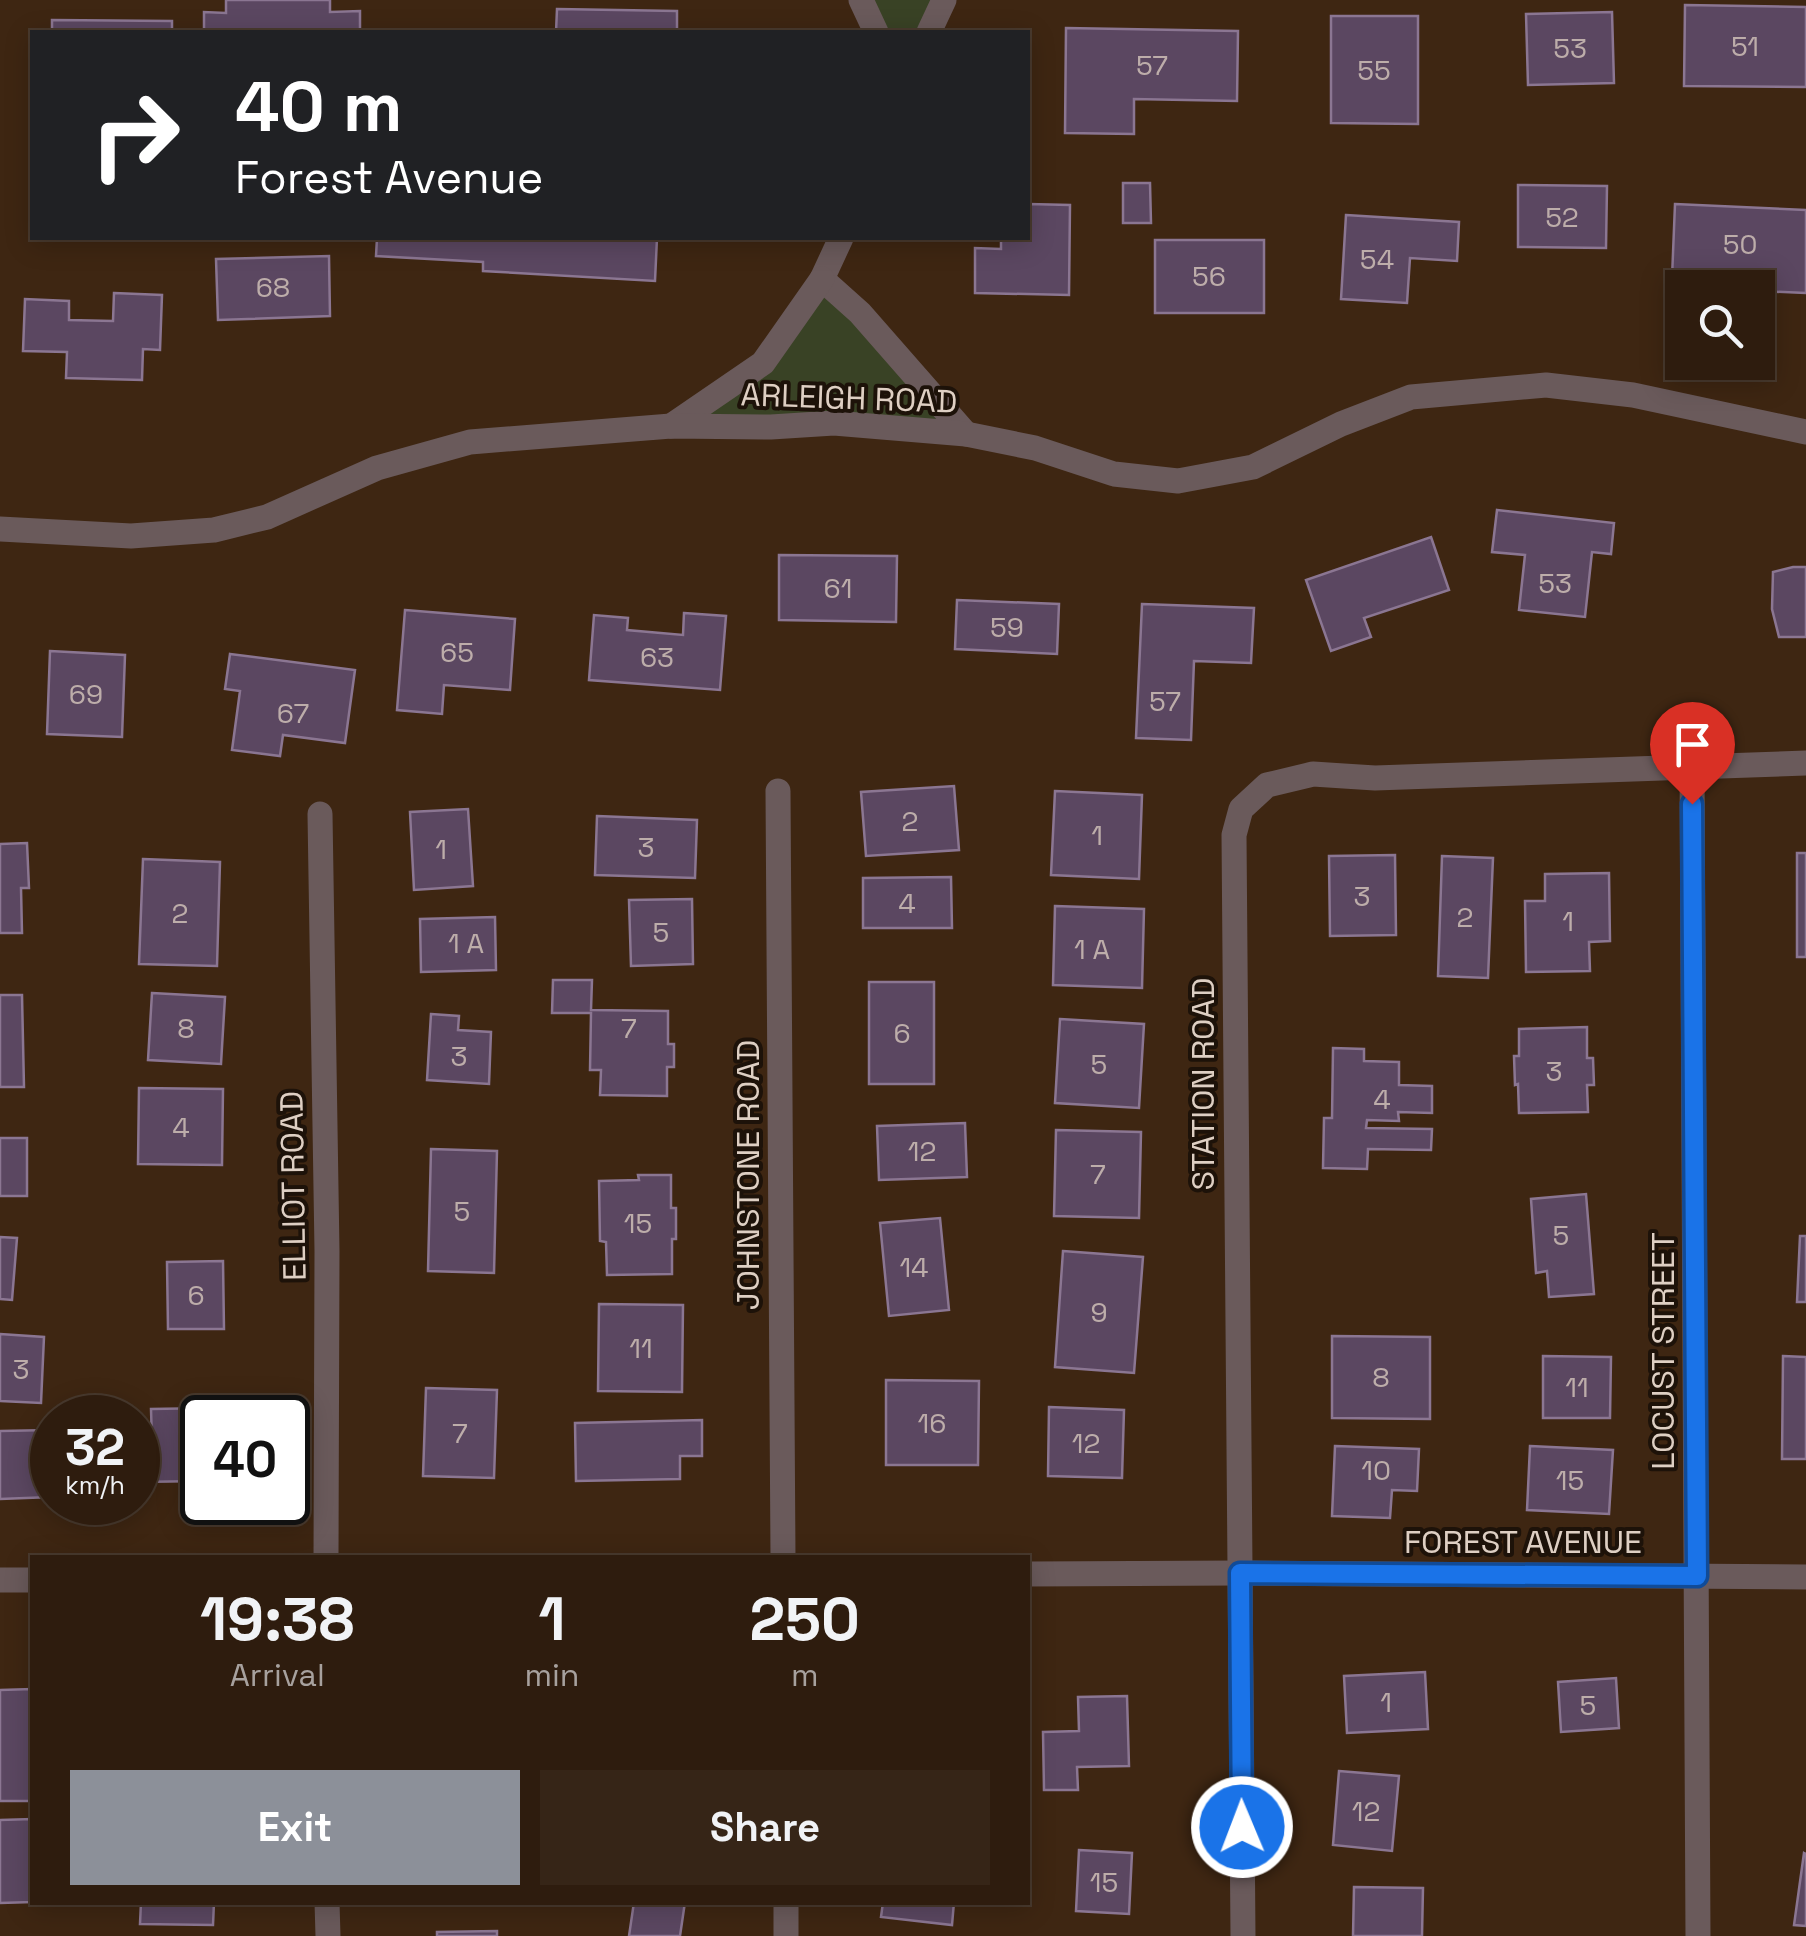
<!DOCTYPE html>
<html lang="en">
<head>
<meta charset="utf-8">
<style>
  body { margin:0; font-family:"Space Grotesk",sans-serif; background:#362517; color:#f1f3f6; height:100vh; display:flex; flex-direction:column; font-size:38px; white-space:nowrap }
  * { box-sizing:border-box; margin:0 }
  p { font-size:32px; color:#a7a19e }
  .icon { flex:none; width:55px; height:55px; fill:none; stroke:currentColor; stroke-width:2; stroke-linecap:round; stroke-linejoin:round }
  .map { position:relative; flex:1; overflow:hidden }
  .side { position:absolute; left:30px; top:1555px; width:1000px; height:350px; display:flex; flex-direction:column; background:#2e1c0e; border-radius:0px; box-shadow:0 5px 25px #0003,0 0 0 2px #493a2e }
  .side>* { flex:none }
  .top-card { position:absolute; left:30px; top:30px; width:1000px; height:210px; border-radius:0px; box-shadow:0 5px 25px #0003,0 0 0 2px #493a2e; background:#202124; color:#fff; overflow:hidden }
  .buttons { position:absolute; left:1665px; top:270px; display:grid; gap:20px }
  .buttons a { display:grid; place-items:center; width:110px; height:110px; border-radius:0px; background:#2e1c0e; box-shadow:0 5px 25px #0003,0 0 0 2px #493a2e; font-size:50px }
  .speed { position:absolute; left:30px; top:1395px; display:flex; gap:20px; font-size:50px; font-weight:700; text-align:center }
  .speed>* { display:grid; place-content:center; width:130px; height:130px; border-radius:50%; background:#2e1c0e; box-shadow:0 5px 25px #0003,0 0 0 2px #493a2e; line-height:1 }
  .speed small { font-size:25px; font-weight:400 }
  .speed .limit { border:5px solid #111; border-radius:15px; background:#fff; color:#111 }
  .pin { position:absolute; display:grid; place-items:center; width:85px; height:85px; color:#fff; margin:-102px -42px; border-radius:50% 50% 50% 0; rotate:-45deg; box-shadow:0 0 10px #0007 }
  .pin .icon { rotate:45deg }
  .me { position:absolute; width:110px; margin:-55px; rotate:359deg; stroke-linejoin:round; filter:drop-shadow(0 0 8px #0008) }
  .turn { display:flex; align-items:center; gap:35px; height:210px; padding:0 40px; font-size:45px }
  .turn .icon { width:130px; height:130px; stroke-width:2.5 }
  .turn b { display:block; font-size:70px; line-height:85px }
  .eta { display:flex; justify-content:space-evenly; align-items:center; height:170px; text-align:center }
  .eta b { font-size:60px; font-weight:600; line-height:70px }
  .cta { display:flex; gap:20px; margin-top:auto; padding:20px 40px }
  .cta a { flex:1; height:115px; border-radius:0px; background:#8c9099; color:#fff; font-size:40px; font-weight:600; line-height:115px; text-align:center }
  .cta a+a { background:#362517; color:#f1f3f6 }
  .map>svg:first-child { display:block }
</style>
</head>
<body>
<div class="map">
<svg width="1806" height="1936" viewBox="0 0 1806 1936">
  <rect width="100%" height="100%" fill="#3e2612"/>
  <g fill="#394225">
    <path d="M861,0H944L929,32H876Z"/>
    <path d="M822,279L966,434L671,426L763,363Z"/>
  </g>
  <g fill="#5b4761" stroke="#8b7692" stroke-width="2.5">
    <path d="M226,0H330V12L360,11V32H204V12L226,13Z"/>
    <path d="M1685,5L1806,7V87L1684,86Z"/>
    <path d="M557,9L677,11V32H556Z"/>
    <path d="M1612,12L1614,83L1528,85L1526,14Z"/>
    <path d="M1331,16H1418V124L1331,123Z"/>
    <path d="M52,20L172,21V32H52Z"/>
    <path d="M1066,28L1238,31L1237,101L1134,99V134L1065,133Z"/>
    <path d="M1123,183H1150L1151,223H1123Z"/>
    <path d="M1518,185L1607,186L1606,248L1518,247Z"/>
    <path d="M1028,204L1070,205L1069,295L975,293V248L1001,249V238H1028Z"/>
    <path d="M1675,204L1806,210V293L1758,291V288H1711V279L1672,278Z"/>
    <path d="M1346,215L1459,222L1457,261L1410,258L1407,303L1341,299Z"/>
    <path d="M377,238H657L655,281L483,271V262L376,256Z"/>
    <rect x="1155" y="240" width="109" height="73"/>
    <path d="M329,256L330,316L218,320L216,259Z"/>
    <path d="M114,293L162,295L160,350L143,349L142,380L66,378L67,352L23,351L25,299L69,301V320L113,321Z"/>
    <path d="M1497,510L1614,523L1611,554L1592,552L1585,617L1519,610L1525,555L1492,552Z"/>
    <path d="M1431,537L1449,590L1364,618L1371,637L1331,651L1306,580Z"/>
    <path d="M779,555L897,556L896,622L779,620Z"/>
    <path d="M1793,567H1806V637H1779L1772,609L1773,572Z"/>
    <path d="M957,600L1059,604L1057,654L955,649Z"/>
    <path d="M1142,604L1254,608L1251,663L1194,661L1191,740L1136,738Z"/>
    <path d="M405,610L515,619L510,690L444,685L442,714L397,710Z"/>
    <path d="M684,613L726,616L720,690L589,680L594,615L628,618L627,630L683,635Z"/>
    <path d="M50,651L125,655L122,737L47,734Z"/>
    <path d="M230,654L355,670L345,743L283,735L280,756L232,750L240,691L225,689Z"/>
    <path d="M954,786L959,850L866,856L861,792Z"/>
    <path d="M1055,791L1142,795L1139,879L1051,875Z"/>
    <path d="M468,809L473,886L414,890L410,812Z"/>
    <path d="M597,816L697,820L695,878L595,875Z"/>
    <path d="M27,843L29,888H21L22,933H0V844Z"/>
    <rect x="1797" y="853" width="9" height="104"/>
    <path d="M1395,855L1396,935L1330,936L1329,856Z"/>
    <path d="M1442,856L1493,858L1488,978L1438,976Z"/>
    <path d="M143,859L220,862L217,966L139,964Z"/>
    <path d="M1609,873L1610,941L1589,942L1590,971L1526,972L1525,901H1545V874Z"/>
    <path d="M951,877L952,928H863V878Z"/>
    <path d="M692,899L693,964L631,966L629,900Z"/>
    <path d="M1055,906L1144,909L1142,988L1053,985Z"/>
    <path d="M495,917L496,970L421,972L420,919Z"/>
    <path d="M553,980H592L591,1010L668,1011V1044H674V1067H667V1096L600,1095L601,1070H590L591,1013H552Z"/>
    <rect x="869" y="982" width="65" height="102"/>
    <path d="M152,993L225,997L221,1064L148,1060Z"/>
    <path d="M0,995H22L24,1087H0Z"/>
    <path d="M431,1014L459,1016L458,1030L491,1032L489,1084L427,1080Z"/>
    <path d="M1060,1019L1144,1024L1139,1108L1055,1103Z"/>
    <path d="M1587,1027V1058H1593L1594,1085H1587L1588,1112L1519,1113L1518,1084L1515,1085L1514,1056H1519V1029Z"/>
    <path d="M1333,1048L1364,1049V1061L1399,1062V1085L1432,1086V1113L1398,1112L1399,1121L1367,1120L1366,1128L1432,1129L1431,1150L1368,1149L1367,1169L1323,1168L1324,1118H1332Z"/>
    <path d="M139,1088L223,1089L222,1165L138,1164Z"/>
    <path d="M965,1123L967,1177L879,1180L877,1126Z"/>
    <path d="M1056,1130L1141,1132L1139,1218L1054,1216Z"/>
    <rect x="0" y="1138" width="27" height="58"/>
    <path d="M431,1149L497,1151L494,1273L428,1271Z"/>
    <path d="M638,1175H671V1208H676V1239H672V1274L607,1275L606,1242L600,1241L599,1181L639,1180Z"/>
    <path d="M1586,1194L1594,1294L1549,1297L1547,1271L1536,1273L1531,1199Z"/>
    <path d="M940,1218L949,1310L889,1316L880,1223Z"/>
    <path d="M1800,1236H1806V1302H1797Z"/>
    <path d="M0,1237L17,1238L12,1300L0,1299Z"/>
    <path d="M1063,1251L1143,1257L1134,1373L1055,1367Z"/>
    <path d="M223,1261L224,1329H168L167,1262Z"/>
    <path d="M599,1304L683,1305L682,1392L598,1391Z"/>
    <path d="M0,1334L44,1337L41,1403L0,1401Z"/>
    <path d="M1332,1336L1430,1337V1419L1332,1418Z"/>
    <path d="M1543,1356L1611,1357L1610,1418H1543Z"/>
    <path d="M1783,1356L1806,1357V1459H1782Z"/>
    <path d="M886,1380L979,1381L978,1465H886Z"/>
    <path d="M426,1388L497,1390L494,1478L423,1476Z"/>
    <path d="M1049,1407L1124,1410L1122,1478L1048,1476Z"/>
    <path d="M212,1408V1418H202V1481L138,1482V1443H152L151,1409Z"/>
    <path d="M702,1420V1456H680V1479L576,1481L575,1423Z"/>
    <path d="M50,1430L51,1497L0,1499V1431Z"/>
    <path d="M1335,1446L1419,1449L1417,1491L1392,1490L1390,1518L1332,1516Z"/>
    <path d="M1530,1446L1613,1450L1609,1514L1527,1510Z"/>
    <path d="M1425,1672L1428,1729L1347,1733L1344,1676Z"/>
    <path d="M1616,1678L1619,1728L1561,1732L1558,1682Z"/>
    <path d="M32,1689V1801H0V1690Z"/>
    <path d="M1127,1696L1129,1766L1077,1767L1078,1790H1044L1043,1732L1079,1731L1078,1697Z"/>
    <path d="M1339,1771L1399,1776L1392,1851L1333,1845Z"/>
    <path d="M32,1819V1902L0,1903V1820Z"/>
    <path d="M1079,1850L1132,1853L1129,1914L1076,1911Z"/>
    <path d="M1804,1853L1806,1854V1926L1794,1925Z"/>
    <path d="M1354,1887L1423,1888L1422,1936H1353Z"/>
    <path d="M141,1902H214L213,1925L140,1924Z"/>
    <path d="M634,1902H685L680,1936H629Z"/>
    <path d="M883,1902H954L952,1925L881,1917Z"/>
    <path d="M497,1931V1936H437V1932Z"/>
  </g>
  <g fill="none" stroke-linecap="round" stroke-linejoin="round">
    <g stroke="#6a5a5b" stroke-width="25">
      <path d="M861,0L876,32"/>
      <path d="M929,32L944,0"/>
      <path d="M841,238L822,279L860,313L966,434"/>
      <path d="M671,426L763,363L822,279"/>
      <path d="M0,529L131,536L214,530L267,517L377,468L470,442L671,426L771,427L834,423L966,434L1035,448L1114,474L1178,481L1253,467L1341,424L1411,397L1546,385L1633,395L1806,432"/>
      <path d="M1692,766L1698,1936"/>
      <path d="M778,791L783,1558"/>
      <path d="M320,814L327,1251L326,1558"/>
      <path d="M1028,1574L1240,1573L1806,1577"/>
      <path d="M0,1580H32"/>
      <path d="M327,1902L328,1936"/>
      <path d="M786,1902V1936"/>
      <path d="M1243,1936L1234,835L1241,809L1267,785L1313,774L1375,778L1806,763"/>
    </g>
  </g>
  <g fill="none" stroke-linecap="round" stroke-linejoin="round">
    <defs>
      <path id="route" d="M1242,1827L1240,1573L1697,1576L1692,804"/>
    </defs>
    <use href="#route" stroke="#114b97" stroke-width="25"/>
    <use href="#route" stroke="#1a73e8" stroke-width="18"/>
  </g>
  <g text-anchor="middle" stroke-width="8" stroke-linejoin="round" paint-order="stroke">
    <g font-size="28" fill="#bdadaa">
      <text x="1745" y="56">51</text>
      <text x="1570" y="58">53</text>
      <text x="1152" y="75">57</text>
      <text x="1374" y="80">55</text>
      <text x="1562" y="227">52</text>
      <text x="1740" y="254">50</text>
      <text x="1377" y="269">54</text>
      <text x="1209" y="286">56</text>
      <text x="273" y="297">68</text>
      <text x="1555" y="593">53</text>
      <text x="838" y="598">61</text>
      <text x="1007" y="637">59</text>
      <text x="457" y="662">65</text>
      <text x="657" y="667">63</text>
      <text x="86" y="704">69</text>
      <text x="1165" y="711">57</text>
      <text x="293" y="723">67</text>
      <text x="910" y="831">2</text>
      <text x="1097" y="845">1</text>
      <text x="646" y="857">3</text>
      <text x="441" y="859">1</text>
      <text x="1362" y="906">3</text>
      <text x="907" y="913">4</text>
      <text x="180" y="923">2</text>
      <text x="1465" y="927">2</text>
      <text x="1568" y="931">1</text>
      <text x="661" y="942">5</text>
      <text x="466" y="953">1 A</text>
      <text x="1092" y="959">1 A</text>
      <text x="186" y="1038">8</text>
      <text x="629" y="1038">7</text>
      <text x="902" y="1043">6</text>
      <text x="459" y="1066">3</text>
      <text x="1099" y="1074">5</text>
      <text x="1554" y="1081">3</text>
      <text x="1382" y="1109">4</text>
      <text x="181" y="1137">4</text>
      <text x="922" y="1161">12</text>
      <text x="1098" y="1184">7</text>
      <text x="462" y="1221">5</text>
      <text x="638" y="1233">15</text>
      <text x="1561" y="1245">5</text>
      <text x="914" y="1277">14</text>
      <text x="196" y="1305">6</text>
      <text x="1099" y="1322">9</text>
      <text x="641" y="1358">11</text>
      <text x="21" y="1379">3</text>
      <text x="1381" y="1387">8</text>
      <text x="1577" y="1397">11</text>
      <text x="932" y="1433">16</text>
      <text x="460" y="1443">7</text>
      <text x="1086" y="1453">12</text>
      <text x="1376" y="1480">10</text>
      <text x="1570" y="1490">15</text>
      <text x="1386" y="1712">1</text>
      <text x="1588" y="1715">5</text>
      <text x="1366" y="1821">12</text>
      <text x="1104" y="1892">15</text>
    </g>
    <g font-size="32" fill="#decfc3" stroke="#1d1209">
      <text transform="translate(849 398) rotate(2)" y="11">ARLEIGH ROAD</text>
      <text transform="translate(1203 1084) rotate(-90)" y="11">STATION ROAD</text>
      <text transform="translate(748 1175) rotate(-90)" y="11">JOHNSTONE ROAD</text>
      <text transform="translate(293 1186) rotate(-91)" y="11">ELLIOT ROAD</text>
      <text transform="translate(1663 1351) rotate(-90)" y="11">LOCUST STREET</text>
      <text x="1523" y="1553">FOREST AVENUE</text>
    </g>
  </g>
</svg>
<div class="buttons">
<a><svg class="icon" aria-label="search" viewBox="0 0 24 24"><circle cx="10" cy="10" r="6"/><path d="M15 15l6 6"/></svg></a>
</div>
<div class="speed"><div>32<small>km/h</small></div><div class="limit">40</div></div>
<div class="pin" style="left:1692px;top:804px;background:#d93025"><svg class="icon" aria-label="arrive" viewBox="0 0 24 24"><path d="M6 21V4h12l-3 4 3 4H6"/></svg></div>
<svg class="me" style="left:1242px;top:1827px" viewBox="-20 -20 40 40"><circle r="17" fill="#1a73e8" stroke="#fff" stroke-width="3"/><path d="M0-11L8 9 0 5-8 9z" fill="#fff"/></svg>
<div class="top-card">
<div class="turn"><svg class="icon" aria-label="right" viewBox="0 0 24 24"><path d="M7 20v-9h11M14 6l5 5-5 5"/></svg><div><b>40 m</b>Forest Avenue</div></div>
</div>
<section class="side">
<div class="eta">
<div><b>19:38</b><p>Arrival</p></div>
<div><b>1</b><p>min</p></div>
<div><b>250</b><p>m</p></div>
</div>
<div class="cta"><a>Exit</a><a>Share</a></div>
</section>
</div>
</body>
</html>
